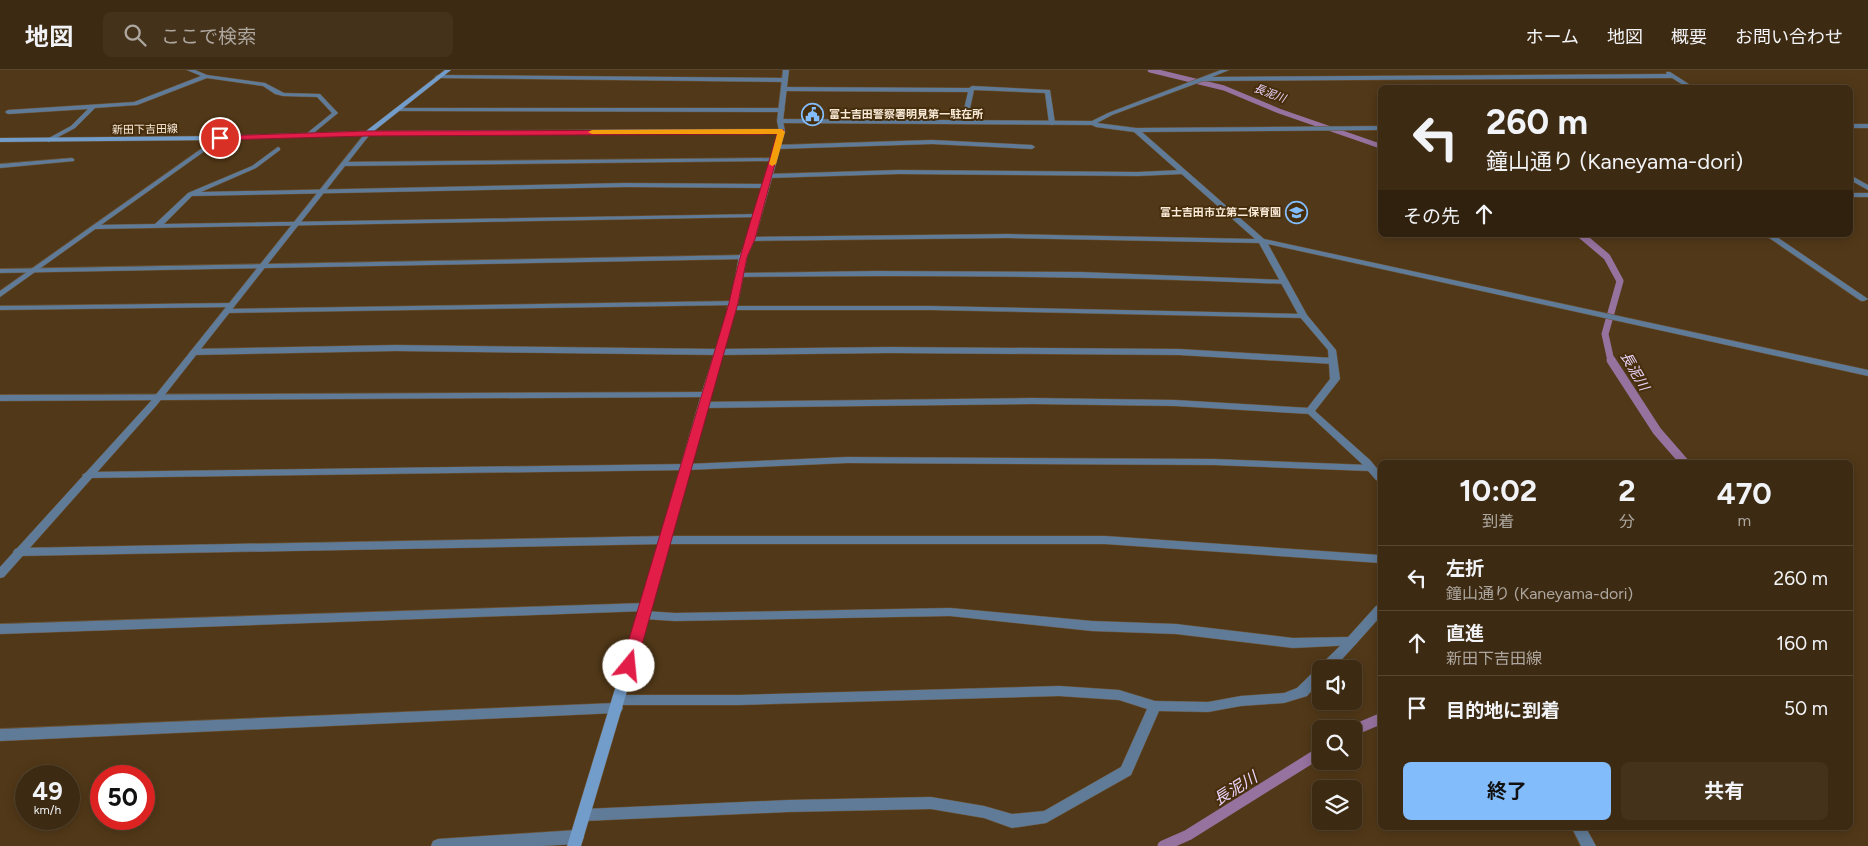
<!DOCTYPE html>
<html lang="ja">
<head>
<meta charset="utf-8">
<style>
  body { margin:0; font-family:Figtree,"Noto Sans JP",sans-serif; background:#44321b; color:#f1f3f6; height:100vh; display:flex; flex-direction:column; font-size:19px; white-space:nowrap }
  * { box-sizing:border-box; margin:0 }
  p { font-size:16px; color:#ada79f }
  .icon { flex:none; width:28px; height:28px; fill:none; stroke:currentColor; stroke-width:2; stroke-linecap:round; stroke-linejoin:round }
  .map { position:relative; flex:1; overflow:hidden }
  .panel { position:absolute; left:1378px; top:390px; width:475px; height:370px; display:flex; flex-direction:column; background:#3d2a12; border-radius:8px; box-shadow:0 2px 12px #0003,0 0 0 1px #564632 }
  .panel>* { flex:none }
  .top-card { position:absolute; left:1378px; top:15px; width:475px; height:152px; border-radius:8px; box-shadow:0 2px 12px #0003,0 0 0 1px #564632; background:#3d2a12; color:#f1f3f6; overflow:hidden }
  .tools { position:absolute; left:1312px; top:590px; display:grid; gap:10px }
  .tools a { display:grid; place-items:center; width:50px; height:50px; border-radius:8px; background:#3d2a12; box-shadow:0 2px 12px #0003,0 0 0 1px #564632; font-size:25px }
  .speed { position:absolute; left:15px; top:695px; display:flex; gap:10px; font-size:25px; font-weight:700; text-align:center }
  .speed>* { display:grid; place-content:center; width:65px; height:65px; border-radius:50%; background:#3d2a12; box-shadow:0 2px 12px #0003,0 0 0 1px #564632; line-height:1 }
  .speed small { font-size:12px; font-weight:400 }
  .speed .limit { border:8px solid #d22; background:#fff; color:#111 }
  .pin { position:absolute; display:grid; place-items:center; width:42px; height:42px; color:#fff; margin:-21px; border:2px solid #fff; border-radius:50%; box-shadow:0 1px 5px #0007 }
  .me { position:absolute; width:55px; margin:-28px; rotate:17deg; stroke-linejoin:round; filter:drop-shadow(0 0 4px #0008) }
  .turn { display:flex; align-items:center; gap:18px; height:105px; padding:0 25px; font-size:22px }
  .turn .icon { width:65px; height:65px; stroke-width:2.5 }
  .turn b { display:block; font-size:35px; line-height:42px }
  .then { display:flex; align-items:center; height:48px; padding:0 25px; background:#0003; gap:10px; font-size:19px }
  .eta { display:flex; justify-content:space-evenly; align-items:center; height:85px; text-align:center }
  .eta b { font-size:30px; font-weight:700; line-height:35px }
  .cta { display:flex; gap:10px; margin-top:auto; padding:10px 25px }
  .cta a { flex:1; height:58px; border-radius:8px; background:#83bcfb; color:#111; font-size:20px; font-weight:700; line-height:58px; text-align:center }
  .cta a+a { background:#44321b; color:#f1f3f6 }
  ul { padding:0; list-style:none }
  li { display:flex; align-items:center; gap:15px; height:65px; padding:0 25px; border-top:1px solid #564632 }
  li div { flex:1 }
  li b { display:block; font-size:19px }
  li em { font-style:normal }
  header { display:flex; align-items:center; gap:30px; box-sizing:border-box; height:70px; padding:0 25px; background:#3d2a12; border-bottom:1px solid #564632 }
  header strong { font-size:24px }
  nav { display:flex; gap:28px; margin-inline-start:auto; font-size:18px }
  .search { width:350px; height:45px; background:#44321b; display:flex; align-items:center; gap:12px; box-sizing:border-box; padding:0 18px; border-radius:8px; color:#ada79f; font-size:19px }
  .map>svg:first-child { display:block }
</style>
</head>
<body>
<header>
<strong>地図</strong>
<div class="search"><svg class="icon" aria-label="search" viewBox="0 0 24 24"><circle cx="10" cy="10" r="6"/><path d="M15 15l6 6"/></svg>ここで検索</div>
<nav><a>ホーム</a><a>地図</a><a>概要</a><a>お問い合わせ</a></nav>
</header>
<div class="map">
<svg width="1868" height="776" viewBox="0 0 1868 776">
  <rect width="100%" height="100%" fill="#513818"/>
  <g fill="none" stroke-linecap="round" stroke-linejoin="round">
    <path stroke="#96729f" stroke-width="5" d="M1150,0L1224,18L1279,41L1380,76"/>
    <path stroke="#96729f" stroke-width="7" d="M1581,165L1607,187L1620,211L1605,264L1611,291"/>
    <path stroke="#96729f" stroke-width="9" d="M1611,290L1657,361L1684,392"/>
    <g stroke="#96729f" stroke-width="11">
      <path d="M1354,660L1380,649"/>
      <path d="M1163,776L1188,765L1321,682"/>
    </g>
    <defs>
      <g id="service">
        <path d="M438,5L785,8L788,10L785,12L436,8L435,7Z"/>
        <path d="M972,16L1050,20L1055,53L1052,55L1049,53L1045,23L974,20L967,52L964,54L961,52L968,22L784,21L781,19L784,17L969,18Z"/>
        <path d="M397,38H782L785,40L782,42L395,41L394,40Z"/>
        <path d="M932,70L1032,75L1035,77L1032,79L932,74L777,79L774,77L777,75Z"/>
        <path d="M278,77L280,78V80L256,98L201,122L625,113L766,114L769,116L766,118L625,117L192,126L164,154L760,144V146L758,147L96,159L92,157L96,155L155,154L188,123L252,96Z"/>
        <path d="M776,88V90L774,91L344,96L341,94L344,92Z"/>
        <path d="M899,100L1138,102L1182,100L1185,102L1182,104L1138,106L899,104L769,108L766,106L769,104Z"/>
        <path d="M1765,165H1774L1868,229L1864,231H1861Z"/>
        <path d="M743,185L747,187L746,189L0,203V199Z"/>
        <path d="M877,201L1081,202L1285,210L1289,212L1285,214C1104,206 922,205 741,207L737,205L741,203Z"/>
        <path d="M734,231L738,233L737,235L227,243L223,241L227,239Z"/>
        <path d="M231,233H234V237L0,240V236Z"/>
        <path d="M728,236H931L1303,244L1307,246L1303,248L931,240H731L727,238Z"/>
        <path d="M396,275L719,279L890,277L1179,279L1333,288L1337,291L1333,294L1179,285L890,283L719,285L396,281L194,285L190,282L194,279Z"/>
        <path d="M706,322L709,323L711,325L709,327L0,331V325Z"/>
        <path d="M1033,328L1175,330L1310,338L1315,341L1310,344L1175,336L1033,334L704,338L699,335L704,332Z"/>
        <path d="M847,387L1214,389L1369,395L1374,398L1369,401L1214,395L847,393L687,400L87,408L82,405L87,402L687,394Z"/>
        <path d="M665,466L669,467L670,470L669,473L665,474L19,486L15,485L13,482L15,479L19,478Z"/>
        <path d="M646,533L650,534L652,537L650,540L646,541L0,564V554Z"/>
        <path d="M1351,567L1355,569L1357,572L1355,575L1333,599H1321V610L1307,626L1284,633L1241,636L1208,642L1159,641L1131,705L1046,753L1012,758L984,748L931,739L788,742L584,751L579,750L577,745L579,740L584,739L788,730L931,727L984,736L1012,744L1044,741L1121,697L1147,639L1119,630L1059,626L739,635H618L613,634L612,630L613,626L618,625H739L1059,616L1119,620L1155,631L1208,632L1241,626L1284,623L1297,618L1347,569Z"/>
      </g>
      <g id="minor">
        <path d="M187,0H195L207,5L265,13L284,23L320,24L338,43L310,66H306V64L332,43L317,27L283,26L275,24L263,16L207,8L137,35L95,38L75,58L49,72L47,71V69L71,56L88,39L8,44L5,42L8,40L134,32L201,6Z"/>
        <path d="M1221,0H1229L1212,7L1667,4L1666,2H1670L1695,18H1688L1672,8L1203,11L1112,45L1097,53L1136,58L1380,56V60L1142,62L1264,169L1868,300V306L1268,174L1307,245L1336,280L1340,309L1315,341L1370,390L1380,402V411L1376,410L1362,394L1305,341L1330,309L1328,280L1299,246L1259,173L1007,168L751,171L747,169L751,167L1007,164L1255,169L1134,62L1096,57L1092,55L780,53L777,51L780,49L1092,51L1108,43Z"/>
        <rect x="1850" y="54" width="18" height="4"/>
        <path d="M366,62L371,63L156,336L4,507L0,508V497L150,332Z"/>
        <path d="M218,67L223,68L0,227V221Z"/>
        <path d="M72,88L74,89V91L0,98V94Z"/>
        <path d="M1850,105L1868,115V120L1850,110Z"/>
        <rect x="1850" y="123" width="18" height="4"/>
        <path d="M665,466H1105L1380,485V493L1105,474H665L661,473L660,470L661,467Z"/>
        <path d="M1380,535V547L1355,575L1293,578L1176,564L1092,561L950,546L675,551L644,549L640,548L638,545L640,542L644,541L675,543L950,538L1092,551L1176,554L1293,568L1348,567L1376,536Z"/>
        <path d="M616,633L621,634L623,638L621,642L616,643L0,671V659Z"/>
        <path d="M1572,758H1586L1596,776H1581Z"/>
        <path d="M577,760L582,762L584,767L582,772L577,774L542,776H431L433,771L438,769Z"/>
      </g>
      <path id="tertiary" d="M783,0H789L783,51L785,61L782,63L779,61L777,51Z"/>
      <path id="secondary" d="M445,0H451L374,61L782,59L785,61L755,169L747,187L738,233L711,325L652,537L581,776H567L640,537L701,325L730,233L739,187L747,169L778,63L368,65L220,70L0,72V68L220,66L366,61Z"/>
    </defs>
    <use href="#service" stroke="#6c5437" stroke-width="1"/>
    <use href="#minor" stroke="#6c5437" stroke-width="1"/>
    <use href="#tertiary" stroke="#6c5437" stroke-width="1"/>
    <use href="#secondary" stroke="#6c5437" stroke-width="1"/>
    <use href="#service" fill="#607b98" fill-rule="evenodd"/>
    <use href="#minor" fill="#607b98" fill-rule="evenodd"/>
    <use href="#tertiary" fill="#607b98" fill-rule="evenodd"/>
    <use href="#secondary" fill="#729cca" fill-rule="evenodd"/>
  </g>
  <path fill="#e11d48" stroke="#92132f" d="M784,60L755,169L747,187L738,233L636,596L634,600L629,602L624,600L621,596L729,233C741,176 761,120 777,64L368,66L220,70L217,68L220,66L368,61Z"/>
  <path fill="#f59e0b" d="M782,59L785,62L776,94L772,96L769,94L777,64H592L588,62L592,60Z"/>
  <defs>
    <symbol id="civic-ring" viewBox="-11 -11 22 22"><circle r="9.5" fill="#462e0d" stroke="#83bcfb" stroke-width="1.5"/><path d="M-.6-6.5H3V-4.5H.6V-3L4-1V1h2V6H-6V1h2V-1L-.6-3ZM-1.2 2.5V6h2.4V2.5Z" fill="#83bcfb"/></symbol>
    <symbol id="school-ring" viewBox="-11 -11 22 22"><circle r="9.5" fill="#462e0d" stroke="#83bcfb" stroke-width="1.5"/><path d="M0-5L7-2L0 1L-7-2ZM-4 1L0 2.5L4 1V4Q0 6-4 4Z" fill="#83bcfb"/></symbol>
  </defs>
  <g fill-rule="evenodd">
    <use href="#civic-ring" x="800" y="32" width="25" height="25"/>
    <use href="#school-ring" x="1284" y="130" width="25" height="25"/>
  </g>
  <g text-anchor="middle" stroke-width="4" stroke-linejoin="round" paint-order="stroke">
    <g font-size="11" font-style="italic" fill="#edd5fe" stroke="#462e0d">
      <text transform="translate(1270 23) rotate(20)" y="4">長泥川</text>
    </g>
    <g font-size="11" font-weight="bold" fill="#f9ead8" stroke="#462e0d" text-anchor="start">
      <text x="829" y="48">富士吉田警察署明見第一駐在所</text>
      <text x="1281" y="146" text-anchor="end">富士吉田市立第二保育園</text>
    </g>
    <g font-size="11" fill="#f9ead8" stroke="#462e0d">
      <text transform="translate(145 59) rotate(-1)" y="4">新田下吉田線</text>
    </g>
    <g font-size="14" font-style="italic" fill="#edd5fe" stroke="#462e0d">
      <text transform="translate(1635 301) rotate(60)" y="5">長泥川</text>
    </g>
    <g font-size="16" font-style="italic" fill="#edd5fe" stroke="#462e0d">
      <text transform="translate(1235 718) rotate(-32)" y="6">長泥川</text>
    </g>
  </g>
</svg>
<div class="tools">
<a><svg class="icon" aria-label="sound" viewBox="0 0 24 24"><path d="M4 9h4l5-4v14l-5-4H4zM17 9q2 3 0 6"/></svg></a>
<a><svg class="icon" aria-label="search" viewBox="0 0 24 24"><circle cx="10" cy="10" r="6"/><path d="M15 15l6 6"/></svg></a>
<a><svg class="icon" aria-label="layers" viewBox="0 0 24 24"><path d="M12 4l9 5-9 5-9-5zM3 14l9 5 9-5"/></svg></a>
</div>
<div class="speed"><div>49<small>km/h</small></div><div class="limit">50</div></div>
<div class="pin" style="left:220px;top:68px;background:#d93025"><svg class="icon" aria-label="arrive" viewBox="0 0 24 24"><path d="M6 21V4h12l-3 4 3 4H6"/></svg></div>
<svg class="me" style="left:629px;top:596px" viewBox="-20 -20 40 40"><circle r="19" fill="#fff"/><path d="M0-13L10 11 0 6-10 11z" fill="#e11d48"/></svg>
<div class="top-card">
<div class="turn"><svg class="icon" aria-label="left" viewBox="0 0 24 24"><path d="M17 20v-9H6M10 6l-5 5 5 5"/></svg><div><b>260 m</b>鐘山通り (Kaneyama-dori)</div></div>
<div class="then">その先<svg class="icon" aria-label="ahead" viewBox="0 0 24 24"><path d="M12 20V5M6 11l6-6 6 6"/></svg></div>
</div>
<section class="panel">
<div class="eta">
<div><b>10:02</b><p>到着</p></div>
<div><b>2</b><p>分</p></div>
<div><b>470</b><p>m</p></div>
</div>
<ul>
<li><svg class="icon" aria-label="left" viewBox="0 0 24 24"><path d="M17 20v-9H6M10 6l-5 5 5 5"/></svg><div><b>左折</b><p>鐘山通り (Kaneyama-dori)</p></div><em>260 m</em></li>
<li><svg class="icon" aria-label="ahead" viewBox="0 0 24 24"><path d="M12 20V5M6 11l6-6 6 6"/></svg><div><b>直進</b><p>新田下吉田線</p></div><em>160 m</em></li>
<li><svg class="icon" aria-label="arrive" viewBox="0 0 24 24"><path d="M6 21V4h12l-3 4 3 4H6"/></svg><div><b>目的地に到着</b></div><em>50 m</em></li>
</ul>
<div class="cta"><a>終了</a><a>共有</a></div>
</section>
</div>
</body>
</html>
